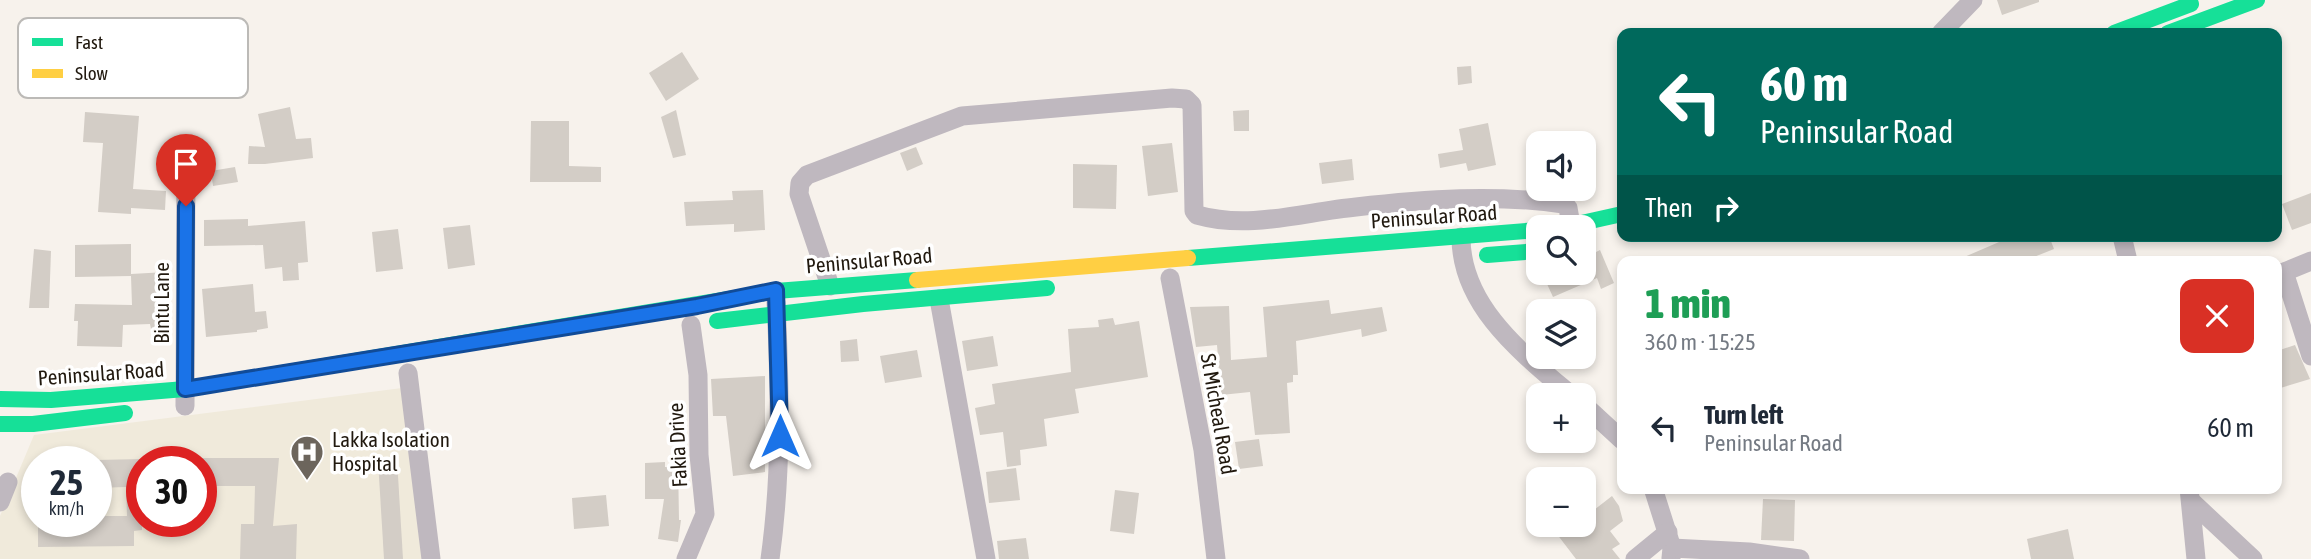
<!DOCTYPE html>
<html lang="en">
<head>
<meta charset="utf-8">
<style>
  body { margin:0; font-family:"Asap Condensed",sans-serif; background:#f2f2f3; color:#1f2937; height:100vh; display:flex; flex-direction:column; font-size:26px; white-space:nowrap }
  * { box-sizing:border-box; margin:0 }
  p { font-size:23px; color:#747a83 }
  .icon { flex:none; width:38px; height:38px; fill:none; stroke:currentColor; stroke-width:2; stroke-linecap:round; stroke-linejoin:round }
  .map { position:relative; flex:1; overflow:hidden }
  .side { position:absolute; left:1617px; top:256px; width:665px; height:238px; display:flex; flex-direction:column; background:#fff; border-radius:14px; box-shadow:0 4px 10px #0003 }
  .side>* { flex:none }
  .top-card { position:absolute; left:1617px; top:28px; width:665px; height:214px; border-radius:14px; box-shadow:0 4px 10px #0003; background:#00695c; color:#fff; overflow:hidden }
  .controls { position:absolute; left:1526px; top:131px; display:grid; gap:14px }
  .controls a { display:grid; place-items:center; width:70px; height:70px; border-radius:14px; background:#fff; box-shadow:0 4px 10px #0003; font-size:35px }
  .speed { position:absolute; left:21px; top:446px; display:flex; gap:14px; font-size:35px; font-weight:700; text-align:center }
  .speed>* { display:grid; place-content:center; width:91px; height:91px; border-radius:50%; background:#fff; box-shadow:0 4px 10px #0003; line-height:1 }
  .speed small { font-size:18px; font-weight:400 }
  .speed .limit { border:10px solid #d22; background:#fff; color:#111 }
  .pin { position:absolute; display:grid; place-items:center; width:60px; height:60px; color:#fff; margin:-72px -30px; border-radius:50% 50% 50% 0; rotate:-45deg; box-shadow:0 0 7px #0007 }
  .pin .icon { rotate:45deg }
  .me { position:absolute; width:77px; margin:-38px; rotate:0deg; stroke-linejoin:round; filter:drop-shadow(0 0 5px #0008) }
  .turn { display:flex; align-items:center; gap:24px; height:147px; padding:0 28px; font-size:32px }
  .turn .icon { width:91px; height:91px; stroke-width:2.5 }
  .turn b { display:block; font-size:49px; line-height:60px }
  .then { display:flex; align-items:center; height:66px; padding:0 28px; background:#0003; gap:14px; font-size:26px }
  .round { display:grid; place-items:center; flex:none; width:74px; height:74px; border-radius:14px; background:#f2f2f3 }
  .headline { display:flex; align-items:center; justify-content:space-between; height:119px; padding:0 28px }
  h1 { font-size:42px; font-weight:800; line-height:52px; color:#1e9e55 }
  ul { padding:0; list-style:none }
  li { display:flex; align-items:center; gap:21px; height:105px; padding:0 28px }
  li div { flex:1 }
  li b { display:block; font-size:26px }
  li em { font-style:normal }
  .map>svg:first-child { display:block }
</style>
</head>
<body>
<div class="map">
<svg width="2311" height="559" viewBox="0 0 2311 559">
  <rect width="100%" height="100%" fill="#f7f2ec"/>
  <path fill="#f0eadb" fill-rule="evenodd" d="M402,388L422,559H0V516L34,435ZM37,462H96V522H37ZM142,462H201V522H142Z"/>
  <g fill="#d3cdc6">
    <path d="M1997,0H2039V2L2002,15Z"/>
    <path d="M682,52L699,79L666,101L649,73Z"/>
    <path d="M1471,66L1472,83L1458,85L1457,67Z"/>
    <path d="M290,107L296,139L311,138L313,158L265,164H248L249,146L265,147L258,114Z"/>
    <path d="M676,110L686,155L673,158L661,117Z"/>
    <path d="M1249,110V131H1234L1233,111Z"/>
    <path d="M85,112L139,116L133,189L166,191L165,210L131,208V214L98,212L103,143L83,142Z"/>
    <path d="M531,121H569V166L601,167V182H530Z"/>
    <path d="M1488,123L1496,165L1468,171L1466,163L1440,168L1438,154L1463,150L1459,129Z"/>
    <path d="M1172,143L1178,192L1148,196L1142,146Z"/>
    <path d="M916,147L923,164L907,171L900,153Z"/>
    <path d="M1352,159L1354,180L1322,184L1319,163Z"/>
    <path d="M1073,164L1117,165L1116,209L1073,208Z"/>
    <path d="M235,167L238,182L213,186L211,171Z"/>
    <path d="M763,190L765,230L734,232V224L686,226L684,202L733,200L732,191Z"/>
    <path d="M2311,193V223L2292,230L2282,204Z"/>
    <path d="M248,219V226L305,221L308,262L298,263L299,280L283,281L282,267L265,269L263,245L204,246V220Z"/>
    <path d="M470,225L475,265L448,269L443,228Z"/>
    <path d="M398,229L403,269L376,272L372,232Z"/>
    <path d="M2013,236H2049L2054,249L2024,261H1955Z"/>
    <path d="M131,244V274L166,272L169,328L151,329L150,324L123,325L122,347L77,346L78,321H74L75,304L132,305L131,276L75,277V245Z"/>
    <path d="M34,249L51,251L49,308H29Z"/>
    <path d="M1600,250L1614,283L1601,289L1597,278L1553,297L1542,273H1584V258Z"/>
    <path d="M253,284L255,312L266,311L268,328L257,330V332L206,337L202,289Z"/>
    <path d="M1329,300L1331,314L1382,307L1387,331L1362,337L1361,329L1296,341L1298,375H1293V382L1287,383L1290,433L1255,435L1250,392L1221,395L1217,345L1196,347L1190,307L1229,306L1231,360L1267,357L1263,307Z"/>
    <path d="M1113,318L1115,325L1139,321L1148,377L1075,389L1079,413L1044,419L1047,446L1020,450L1021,465L1007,467L1003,432L980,435L975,408L995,404L992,384L1071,372L1068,329L1099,327L1098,320Z"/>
    <path d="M993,336L998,366L967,371L962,341Z"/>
    <path d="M857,339L859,361L841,362L840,341Z"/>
    <path d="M2295,345L2310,379L2277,389V351Z"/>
    <path d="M917,350L922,377L885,383L880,356Z"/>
    <path d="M765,376V472L733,476L726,416H713L711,379Z"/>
    <path d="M1259,439L1263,466L1239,469L1235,442Z"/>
    <path d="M201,458H279L273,526L297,524L296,559H240L241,524H254L255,486H201Z"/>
    <path d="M142,459V530L134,531V546L38,547V522H96V516H127L126,487L96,488V460Z"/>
    <path d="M397,459L403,559H384L378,460Z"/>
    <path d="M671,460L678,461L679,520H681L678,542L658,539L664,499H645V463L665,462V467H670Z"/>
    <path d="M1016,468L1020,500L989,503L986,472Z"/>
    <path d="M1115,490L1139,493L1134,534L1110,531Z"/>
    <path d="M606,495L609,526L574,529L572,498Z"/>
    <path d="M1612,496L1619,506L1623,521L1610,531L1620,544L1612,549L1620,559H1576L1550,525H1584V497L1594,510Z"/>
    <path d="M1763,499L1795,500L1794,541L1761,540Z"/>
    <path d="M2068,529L2074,559H2031L2027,539Z"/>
    <path d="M1026,538L1029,559H999L997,541Z"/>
  </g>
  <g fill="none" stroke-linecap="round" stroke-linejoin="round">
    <g stroke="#bfb8bf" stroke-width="19">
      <path d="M1941,33L1973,0"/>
      <path d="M2122,236L2128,261"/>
      <path d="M1461,237C1461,307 1523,354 1572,396"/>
      <path d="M2284,272L2311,356"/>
      <path d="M2277,275L2311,261"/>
      <path d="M1170,278L1203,450L1216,559"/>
      <path d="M830,286L799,194L800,183L807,175L962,116L1172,98L1186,99L1192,105L1194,211L1197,215C1250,230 1303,212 1356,207C1425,199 1495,194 1564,204L1568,208L1571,225"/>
      <path d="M939,299L986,559"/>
      <path d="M408,373L431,559"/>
      <path d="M1584,405L1622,440"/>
      <path d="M185,406L186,159"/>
      <path d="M1653,488L1672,548L1671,558"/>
      <path d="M2189,488L2196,559"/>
      <path d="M0,502L8,482"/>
      <path d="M2192,502L2253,559"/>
      <path d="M1672,548L1749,552L1800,559"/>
      <path d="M686,559L705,514L699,455L698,375L691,325"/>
      <path d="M770,559C782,473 780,388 776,302"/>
      <path d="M1635,559L1668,532"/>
    </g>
    <g stroke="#16e098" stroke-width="16">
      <path d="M2114,33L2191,4"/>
      <path d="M2168,33L2257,0"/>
      <path d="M1559,228L1622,214"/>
      <path d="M1487,255L1538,251"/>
      <path d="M1188,258L1538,230"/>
      <path d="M717,321L863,304L1047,288"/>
      <path d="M0,399L51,400L185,389L776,291L917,280"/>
      <path d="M0,424H33L125,413"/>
    </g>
    <path stroke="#ffcf43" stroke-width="16" d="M917,280L1188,258"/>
  </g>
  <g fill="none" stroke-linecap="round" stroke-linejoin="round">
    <defs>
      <path id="route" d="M186,206L185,389L697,306L776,290L780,436"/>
    </defs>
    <use href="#route" stroke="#114b97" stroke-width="18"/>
    <use href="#route" stroke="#1a73e8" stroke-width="12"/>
  </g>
  <defs>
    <symbol id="hospital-pin" viewBox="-11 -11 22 30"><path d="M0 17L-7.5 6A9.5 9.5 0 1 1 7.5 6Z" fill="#6c655c" stroke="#fff"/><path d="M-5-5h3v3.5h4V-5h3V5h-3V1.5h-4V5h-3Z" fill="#fff"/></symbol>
  </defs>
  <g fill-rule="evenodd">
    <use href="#hospital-pin" x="288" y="433" width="38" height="52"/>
  </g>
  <g text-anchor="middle" stroke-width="7" stroke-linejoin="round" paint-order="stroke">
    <g font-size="21" fill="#21190f" stroke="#fff">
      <text transform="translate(1434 217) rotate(-4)" y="7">Peninsular Road</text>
      <text transform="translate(869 261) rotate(-5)" y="7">Peninsular Road</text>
      <text transform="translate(162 303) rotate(-90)" y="7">Bintu Lane</text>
      <text transform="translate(101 374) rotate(-4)" y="7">Peninsular Road</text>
      <text transform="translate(1218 414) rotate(80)" y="7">St Micheal Road</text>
      <text transform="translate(678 445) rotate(-93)" y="7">Fakia Drive</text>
    </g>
    <g font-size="21" fill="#21190f" stroke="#fff" text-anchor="start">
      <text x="332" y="447">Lakka Isolation<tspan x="332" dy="24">Hospital</tspan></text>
    </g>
  </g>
  <rect x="18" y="18" width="230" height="80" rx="10" fill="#fff" stroke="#bcbab7" stroke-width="2"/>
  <rect x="32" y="38" width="31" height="8" fill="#16e098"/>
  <rect x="32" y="69" width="31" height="9" fill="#ffcf43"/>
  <g font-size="19" fill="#21190f">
    <text x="75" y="49">Fast</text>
    <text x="75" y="80">Slow</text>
  </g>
</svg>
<div class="controls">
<a><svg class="icon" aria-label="sound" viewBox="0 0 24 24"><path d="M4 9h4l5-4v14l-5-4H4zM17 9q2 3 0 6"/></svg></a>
<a><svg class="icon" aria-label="search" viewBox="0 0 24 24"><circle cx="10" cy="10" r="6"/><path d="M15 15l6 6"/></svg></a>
<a><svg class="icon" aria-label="layers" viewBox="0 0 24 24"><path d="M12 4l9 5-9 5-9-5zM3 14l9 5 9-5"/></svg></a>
<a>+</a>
<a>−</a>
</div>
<div class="speed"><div>25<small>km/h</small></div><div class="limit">30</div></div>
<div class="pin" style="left:186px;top:206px;background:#d93025"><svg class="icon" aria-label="arrive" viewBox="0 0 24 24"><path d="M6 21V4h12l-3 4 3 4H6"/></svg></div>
<svg class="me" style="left:780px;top:436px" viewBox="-20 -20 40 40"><path d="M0-17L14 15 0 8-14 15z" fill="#1a73e8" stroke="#fff" stroke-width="4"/></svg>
<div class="top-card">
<div class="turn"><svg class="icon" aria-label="left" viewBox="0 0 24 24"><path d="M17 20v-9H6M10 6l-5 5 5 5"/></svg><div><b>60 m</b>Peninsular Road</div></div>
<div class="then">Then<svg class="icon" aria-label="right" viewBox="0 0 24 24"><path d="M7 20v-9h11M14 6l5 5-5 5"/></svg></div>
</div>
<section class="side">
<div class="headline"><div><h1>1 min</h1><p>360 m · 15:25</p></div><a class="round" style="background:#d93025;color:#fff"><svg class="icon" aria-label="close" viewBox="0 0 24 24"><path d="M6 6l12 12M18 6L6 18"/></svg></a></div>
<ul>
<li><svg class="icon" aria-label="left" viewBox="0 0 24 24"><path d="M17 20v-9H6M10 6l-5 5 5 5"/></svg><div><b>Turn left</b><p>Peninsular Road</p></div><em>60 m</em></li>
</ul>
</section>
</div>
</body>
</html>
